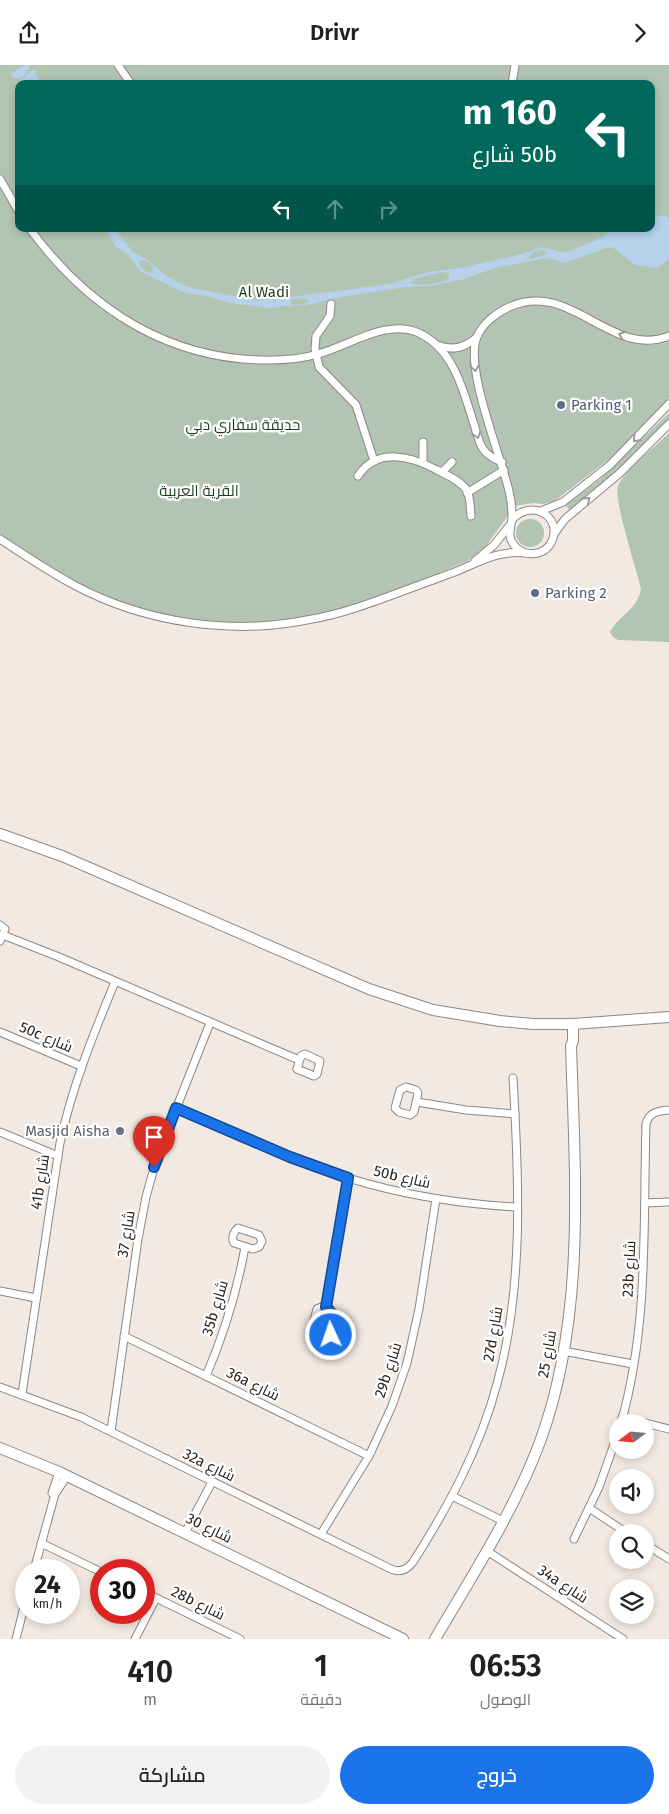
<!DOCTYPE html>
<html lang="ar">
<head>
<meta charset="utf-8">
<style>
  body { margin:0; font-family:"Fira Sans",Cairo,sans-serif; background:#f2f2f2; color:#202124; direction:rtl; height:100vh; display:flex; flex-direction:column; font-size:19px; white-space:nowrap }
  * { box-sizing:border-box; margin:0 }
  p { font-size:16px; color:#757577 }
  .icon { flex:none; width:28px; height:28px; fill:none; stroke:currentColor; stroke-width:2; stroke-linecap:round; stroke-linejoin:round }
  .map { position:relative; height:1574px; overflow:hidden; direction:ltr }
  .panel { display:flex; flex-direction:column; background:#fff; flex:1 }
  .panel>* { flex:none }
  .hud { position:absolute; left:15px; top:15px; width:640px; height:152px; border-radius:10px; box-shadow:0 2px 8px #0003; direction:rtl; background:#00695c; color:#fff; overflow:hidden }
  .needle { width:32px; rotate:254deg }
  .controls { position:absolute; left:609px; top:1349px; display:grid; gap:10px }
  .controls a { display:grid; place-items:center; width:45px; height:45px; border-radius:50%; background:#fff; box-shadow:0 2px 8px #0003; font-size:25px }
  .speed { position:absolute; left:15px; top:1494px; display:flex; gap:10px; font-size:25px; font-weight:700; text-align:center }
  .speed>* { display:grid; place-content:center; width:65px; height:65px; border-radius:50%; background:#fff; box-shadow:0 2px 8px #0003; line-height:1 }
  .speed small { font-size:12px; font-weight:400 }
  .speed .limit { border:8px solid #d22; background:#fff; color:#111 }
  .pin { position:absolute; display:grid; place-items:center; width:42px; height:42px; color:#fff; margin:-51px -21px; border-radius:50% 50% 50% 0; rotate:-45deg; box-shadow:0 0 5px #0007 }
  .pin .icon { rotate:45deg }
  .me { position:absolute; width:55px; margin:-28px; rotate:357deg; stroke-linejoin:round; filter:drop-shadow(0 0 4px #0008) }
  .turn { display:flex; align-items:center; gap:18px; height:105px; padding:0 15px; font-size:22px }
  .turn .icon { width:65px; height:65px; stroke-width:2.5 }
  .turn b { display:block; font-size:35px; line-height:42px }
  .lanes { display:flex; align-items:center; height:48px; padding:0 15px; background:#0003; justify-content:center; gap:25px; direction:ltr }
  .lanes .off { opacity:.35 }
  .eta { display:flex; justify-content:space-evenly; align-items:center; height:85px; text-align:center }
  .eta b { font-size:30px; font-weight:600; line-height:35px }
  .action { display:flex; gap:10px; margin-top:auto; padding:10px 15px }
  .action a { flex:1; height:58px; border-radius:30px; background:#1a73e8; color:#fff; font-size:20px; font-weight:600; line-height:58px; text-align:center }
  .action a+a { background:#f2f2f2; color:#202124 }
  header { display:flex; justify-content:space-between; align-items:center; height:65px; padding:0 15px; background:#fff; font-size:22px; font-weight:600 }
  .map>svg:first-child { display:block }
</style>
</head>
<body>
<header><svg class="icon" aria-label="forward" viewBox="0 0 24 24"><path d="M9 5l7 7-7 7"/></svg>Drivr<svg class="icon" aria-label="share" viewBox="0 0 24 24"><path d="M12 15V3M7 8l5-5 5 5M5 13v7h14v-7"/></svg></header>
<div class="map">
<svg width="669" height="1574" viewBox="0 0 669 1574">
  <rect width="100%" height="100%" fill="#f2eae2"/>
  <g fill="#b2c5b3" fill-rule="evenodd">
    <path d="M0,0H669V335L616,389L565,428L554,436L543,439L533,438L515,441L486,481L468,496L354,543L285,555L251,558L198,557L145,545L96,529L31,492L0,472ZM19,19H651V164H19Z"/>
    <path d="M669,348V355L628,397L605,417L569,445L566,440L599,415Z"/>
    <path d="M669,368V577L618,575L613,572L610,567C619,550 638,544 641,524C637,505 613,434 618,421C624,406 656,381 669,368Z"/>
    <circle cx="530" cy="468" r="14"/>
  </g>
  <g fill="#b6d1e9" fill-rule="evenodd">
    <path d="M24,0H30C28,8 21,16 13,12L11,9Z"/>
    <path d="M34,4L39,16L35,19H20V15Z"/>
    <path d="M651,150L665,151L669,153V194L658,203L635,200L615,184L609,182L565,198L547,193L498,202L464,214L431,221L406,222L342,232L307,240L284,241L271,243L228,238L206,231L187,228L178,225L140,206L128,189L116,182L106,164H115L133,187L146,194L167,211L185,221L226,230L262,235L285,234L298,231L390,219L427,207L460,203L518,190L543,182L560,187L570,186L603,172L612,164H651ZM542,185L546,186L545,190L530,194L529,192L533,187ZM143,195C149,197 154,201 153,207C146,209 139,203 139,197ZM441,207L447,208L449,210V214C440,219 421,222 411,218L414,214ZM302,233L309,236L308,238L293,240L290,238L291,235Z"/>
  </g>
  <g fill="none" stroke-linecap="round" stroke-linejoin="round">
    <defs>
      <g id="street">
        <path d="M118,0L131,19"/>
        <path d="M512,19L515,0"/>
        <path d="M0,114L19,147"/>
        <path d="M30,164C82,235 153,286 243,294C267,296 294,296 318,289C349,281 387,253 419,268C453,284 463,324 473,356C476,365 478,376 483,384C488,391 495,394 502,397"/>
        <path d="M331,239L330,251L316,271L315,284L319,302L356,340L374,396"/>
        <path d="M437,280C453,286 464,283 476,273"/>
        <path d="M423,377V398"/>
        <path d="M442,407L452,397"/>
        <path d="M358,411C377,382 411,391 437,405C447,410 459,415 466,424C471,432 470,442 471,451"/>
        <path d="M467,428L504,405"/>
        <path d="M541,446L563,437L610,400L669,339"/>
        <path d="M512,455C530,433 563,451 552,476C545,491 524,493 514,480C506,470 512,462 512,452C512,443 511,434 509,426C501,391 464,302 477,272C482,259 496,248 509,242C571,214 610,294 669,271"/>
        <path d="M554,469L565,454L620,408L669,359"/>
        <path d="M0,474C24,490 48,506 74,520C145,558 233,571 312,554C341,549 368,539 395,529C414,522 433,515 452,508C476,499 497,485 524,488"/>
        <path d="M475,496L494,480L509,461"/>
        <path d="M0,860L5,864L0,876"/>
        <path d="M3,870L59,892L299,995"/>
        <path d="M0,967L81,1001"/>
        <path d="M305,989L320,996L317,1009L314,1011L297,1004L301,991Z"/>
        <path d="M406,1022L416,1025L418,1028L414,1047L410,1050L399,1047L395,1043L400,1025Z"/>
        <path d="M417,1037L466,1045L515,1049"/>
        <path d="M176,1043C233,1068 289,1094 348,1113C403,1130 460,1139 516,1142"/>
        <path d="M0,1067L58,1091"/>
        <path d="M645,1138L669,1137"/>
        <path d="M238,1163L259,1170L262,1176L259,1182L253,1184L234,1178C231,1173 234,1166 238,1163Z"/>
        <path d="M0,1226L36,1233"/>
        <path d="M324,1241C327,1243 331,1247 333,1250C336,1257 332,1271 327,1274L314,1269L312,1263L317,1244Z"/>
        <path d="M326,1242L348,1113"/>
        <path d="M124,1271L369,1391"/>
        <path d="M563,1286L633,1299"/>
        <path d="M206,1311C224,1269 237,1227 245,1182"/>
        <path d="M0,1322L81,1352L391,1504C400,1508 407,1505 413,1497C448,1442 480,1383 497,1319C524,1223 519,1113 513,1013"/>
        <path d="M22,1329L60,1078C72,1022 93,970 115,917"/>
        <path d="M622,1352L644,1358"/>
        <path d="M621,1358C649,1260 643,1159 646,1059C649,1047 658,1046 669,1045"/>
        <path d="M645,1358L669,1364"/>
        <path d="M111,1366L138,1174L146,1132L157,1092L210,958"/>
        <path d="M52,1428L59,1407"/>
        <path d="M452,1431L503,1456"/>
        <path d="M589,1443L627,1468"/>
        <path d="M185,1468L212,1417"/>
        <path d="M321,1469L369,1391L392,1341L407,1298L419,1244L436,1134"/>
        <path d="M574,1474L599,1422L618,1368"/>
        <path d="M41,1478L101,1507"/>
        <path d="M645,1479L669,1494"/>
        <path d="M487,1486L623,1574"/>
        <path d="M34,1505L55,1429L67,1411"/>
        <path d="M144,1527L240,1574"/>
        <path d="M16,1574L26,1534"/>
        <path d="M135,1574L156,1533"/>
      </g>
      <g id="secondary">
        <path d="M0,769L62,791L369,924L433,945L500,956L533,959H573L669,952"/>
        <path d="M0,1383L59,1407L403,1574"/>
        <path d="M435,1574C473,1509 515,1445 541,1374C586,1249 575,1112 571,981L573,976V959"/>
      </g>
    </defs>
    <use href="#street" stroke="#8f8780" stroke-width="9"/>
    <use href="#secondary" stroke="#8f8780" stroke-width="12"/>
    <use href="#street" stroke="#fff" stroke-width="7"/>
    <use href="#secondary" stroke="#fff" stroke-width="10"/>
  </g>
  <defs><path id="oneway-chevron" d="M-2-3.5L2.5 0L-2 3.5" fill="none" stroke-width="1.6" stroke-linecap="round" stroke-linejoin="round" transform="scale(1.25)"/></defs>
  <g stroke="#9c9b9a">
    <use href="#oneway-chevron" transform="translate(622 270) rotate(-160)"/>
    <use href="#oneway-chevron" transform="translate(475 303) rotate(82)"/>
    <use href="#oneway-chevron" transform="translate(477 370) rotate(73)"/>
    <use href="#oneway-chevron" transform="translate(636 374) rotate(132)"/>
    <use href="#oneway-chevron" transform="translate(587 435) rotate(-40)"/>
  </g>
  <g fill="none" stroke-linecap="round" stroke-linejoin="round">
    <defs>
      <path id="route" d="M154,1102L176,1043L290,1092L348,1113L326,1242L334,1251L331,1270"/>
    </defs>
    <use href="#route" stroke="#114b97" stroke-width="12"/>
    <use href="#route" stroke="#1a73e8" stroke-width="9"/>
  </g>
  <g fill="#5c6f8a" stroke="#fff" stroke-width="2">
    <circle cx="561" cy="340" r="5"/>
    <circle cx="535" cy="528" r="5"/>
  </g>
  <circle fill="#6b7280" stroke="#fff" stroke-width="2" cx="120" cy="1066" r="5"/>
  <g text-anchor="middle" stroke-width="4.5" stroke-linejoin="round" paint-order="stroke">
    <g font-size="15" fill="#163e1c" stroke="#fff">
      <text x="264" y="232">Al Wadi</text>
      <text x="243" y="365">حديقة سفاري دبي</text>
      <text x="199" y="431">القرية العربية</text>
    </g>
    <g font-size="15" fill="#4e5e75" stroke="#fff" text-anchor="start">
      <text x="571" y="345">Parking 1</text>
      <text x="545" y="533">Parking 2</text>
    </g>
    <g font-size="15" fill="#24211e" stroke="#fff">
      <text transform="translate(46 972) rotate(23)" y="5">50c شارع</text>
      <text transform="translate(402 1112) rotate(13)" y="5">50b شارع</text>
      <text transform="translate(40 1117) rotate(-81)" y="5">41b شارع</text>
      <text transform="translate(126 1169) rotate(-81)" y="5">شارع 37</text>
      <text transform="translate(629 1204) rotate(-87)" y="5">23b شارع</text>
      <text transform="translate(215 1243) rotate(-73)" y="5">35b شارع</text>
      <text transform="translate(493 1269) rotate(-80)" y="5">27d شارع</text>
      <text transform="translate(547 1289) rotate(-80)" y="5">شارع 25</text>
      <text transform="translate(388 1305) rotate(-72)" y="5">29b شارع</text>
      <text transform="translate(253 1319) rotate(26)" y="5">36a شارع</text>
      <text transform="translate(209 1400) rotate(26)" y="5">32a شارع</text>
      <text transform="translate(209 1463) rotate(26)" y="5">شارع 30</text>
      <text transform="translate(563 1519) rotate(33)" y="5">34a شارع</text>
      <text transform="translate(198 1538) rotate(26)" y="5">28b شارع</text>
    </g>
    <g font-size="15" fill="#5b616d" stroke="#fff" text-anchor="end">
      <text x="110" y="1071">Masjid Aisha</text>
    </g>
  </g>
</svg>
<div class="controls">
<a><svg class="needle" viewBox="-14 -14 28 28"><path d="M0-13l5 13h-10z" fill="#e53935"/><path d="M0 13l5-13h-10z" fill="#757577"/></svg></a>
<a><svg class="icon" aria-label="sound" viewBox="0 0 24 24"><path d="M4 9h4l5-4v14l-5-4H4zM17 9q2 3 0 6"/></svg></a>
<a><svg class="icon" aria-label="search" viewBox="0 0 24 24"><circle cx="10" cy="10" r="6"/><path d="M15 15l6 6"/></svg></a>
<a><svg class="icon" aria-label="layers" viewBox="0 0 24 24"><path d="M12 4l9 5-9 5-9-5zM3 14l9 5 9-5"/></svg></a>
</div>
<div class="speed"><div>24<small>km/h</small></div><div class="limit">30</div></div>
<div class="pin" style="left:154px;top:1102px;background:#d93025"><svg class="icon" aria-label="arrive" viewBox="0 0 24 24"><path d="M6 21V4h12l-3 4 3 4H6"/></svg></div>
<svg class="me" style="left:331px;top:1270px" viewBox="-20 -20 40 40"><circle r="17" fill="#1a73e8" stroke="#fff" stroke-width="3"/><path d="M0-11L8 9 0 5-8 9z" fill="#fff"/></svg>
<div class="hud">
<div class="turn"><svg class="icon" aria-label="left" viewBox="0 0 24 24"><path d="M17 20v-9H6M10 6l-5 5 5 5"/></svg><div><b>160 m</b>50b شارع</div></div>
<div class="lanes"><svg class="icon" aria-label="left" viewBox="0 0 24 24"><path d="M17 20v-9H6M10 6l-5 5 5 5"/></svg><svg class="icon off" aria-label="ahead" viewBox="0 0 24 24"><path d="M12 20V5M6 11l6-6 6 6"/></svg><svg class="icon off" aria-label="right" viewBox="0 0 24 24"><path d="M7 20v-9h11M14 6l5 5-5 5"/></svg></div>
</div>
</div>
<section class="panel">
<div class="eta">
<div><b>06:53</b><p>الوصول</p></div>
<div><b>1</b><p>دقيقة</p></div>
<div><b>410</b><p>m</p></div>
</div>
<div class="action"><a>خروج</a><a>مشاركة</a></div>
</section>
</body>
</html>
